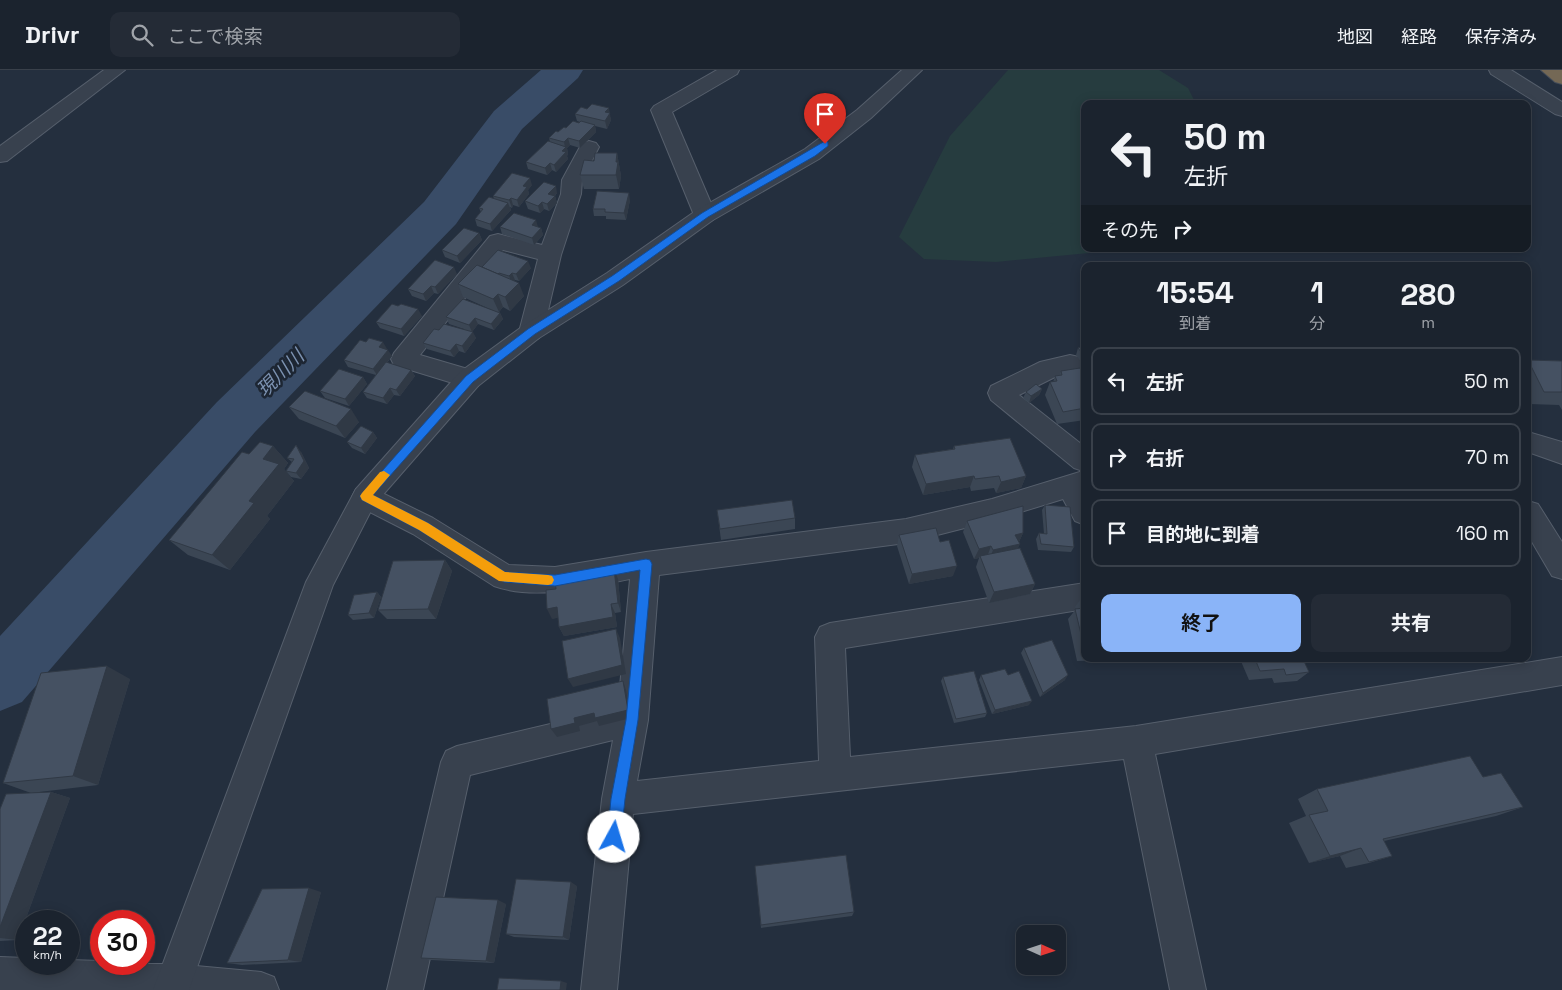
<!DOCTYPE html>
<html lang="ja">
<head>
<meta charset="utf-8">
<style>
  body { margin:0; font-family:"Space Grotesk","Noto Sans JP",sans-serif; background:#242b36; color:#f1f3f6; height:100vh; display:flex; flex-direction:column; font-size:19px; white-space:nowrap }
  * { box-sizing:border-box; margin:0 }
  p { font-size:16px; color:#a0a4aa }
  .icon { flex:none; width:28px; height:28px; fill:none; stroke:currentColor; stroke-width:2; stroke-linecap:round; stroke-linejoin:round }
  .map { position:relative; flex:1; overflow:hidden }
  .sheet { position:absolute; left:1081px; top:192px; width:450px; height:400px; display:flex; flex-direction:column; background:#1b232e; border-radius:10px; box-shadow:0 2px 12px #0003,0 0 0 1px #39404a }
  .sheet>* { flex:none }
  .hud { position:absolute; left:1081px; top:30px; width:450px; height:152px; border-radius:10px; box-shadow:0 2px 12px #0003,0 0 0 1px #39404a; background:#1b232e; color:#f1f3f6; overflow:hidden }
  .needle { width:32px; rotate:93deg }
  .buttons { position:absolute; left:1016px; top:855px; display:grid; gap:10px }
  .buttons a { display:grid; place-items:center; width:50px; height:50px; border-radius:10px; background:#1b232e; box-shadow:0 2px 12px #0003,0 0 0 1px #39404a; font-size:25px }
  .speed { position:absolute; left:15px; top:840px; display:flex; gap:10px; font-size:25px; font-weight:700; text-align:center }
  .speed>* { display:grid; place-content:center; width:65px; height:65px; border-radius:50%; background:#1b232e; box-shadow:0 2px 12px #0003,0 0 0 1px #39404a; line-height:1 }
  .speed small { font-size:12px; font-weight:400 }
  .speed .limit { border:8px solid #d22; background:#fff; color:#111 }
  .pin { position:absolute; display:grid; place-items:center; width:42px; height:42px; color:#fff; margin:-51px -21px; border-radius:50% 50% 50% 0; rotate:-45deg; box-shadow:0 0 5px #0007 }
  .pin .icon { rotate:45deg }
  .me { position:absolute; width:55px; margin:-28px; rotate:6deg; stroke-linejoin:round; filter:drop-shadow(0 0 4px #0008) }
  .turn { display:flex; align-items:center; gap:18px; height:105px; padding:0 20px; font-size:22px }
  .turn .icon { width:65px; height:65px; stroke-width:2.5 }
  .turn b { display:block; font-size:35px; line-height:42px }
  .then { display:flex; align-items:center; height:48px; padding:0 20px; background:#0003; gap:10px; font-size:19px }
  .eta { display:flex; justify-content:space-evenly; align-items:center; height:85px; text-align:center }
  .eta b { font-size:30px; font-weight:700; line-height:35px }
  .primary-button { display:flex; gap:10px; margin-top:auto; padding:10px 20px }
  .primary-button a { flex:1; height:58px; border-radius:10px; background:#8ab4f8; color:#111; font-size:20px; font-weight:700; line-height:58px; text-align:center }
  .primary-button a+a { background:#242b36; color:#f1f3f6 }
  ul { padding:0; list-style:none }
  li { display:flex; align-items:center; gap:15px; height:68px; margin:0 10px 8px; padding:0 10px; border:2px solid #39404a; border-radius:10px }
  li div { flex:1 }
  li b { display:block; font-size:19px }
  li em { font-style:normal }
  header { display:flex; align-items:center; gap:30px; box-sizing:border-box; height:70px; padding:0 25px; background:#1b232e; border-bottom:1px solid #39404a }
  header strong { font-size:24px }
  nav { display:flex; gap:28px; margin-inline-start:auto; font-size:18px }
  .search { width:350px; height:45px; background:#242b36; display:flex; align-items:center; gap:12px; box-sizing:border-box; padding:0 18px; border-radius:10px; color:#a0a4aa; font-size:19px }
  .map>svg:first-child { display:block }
</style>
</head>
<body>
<header>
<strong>Drivr</strong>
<div class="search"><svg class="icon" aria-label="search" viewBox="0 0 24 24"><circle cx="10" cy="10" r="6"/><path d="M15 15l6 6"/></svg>ここで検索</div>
<nav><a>地図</a><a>経路</a><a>保存済み</a></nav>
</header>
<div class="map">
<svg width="1562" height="920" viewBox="0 0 1562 920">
  <rect width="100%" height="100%" fill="#242f3e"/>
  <path fill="#263c3f" d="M1008,0H1159L1188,18L1196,34H1085V179H1130L996,192L924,189L899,167L950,66Z"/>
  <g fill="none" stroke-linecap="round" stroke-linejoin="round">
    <path fill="#394c67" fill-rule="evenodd" d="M541,0H583L578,8L522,59L456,154L255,362L22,632L0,641V566L217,332L424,132L494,41Z"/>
    <defs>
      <g id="minor">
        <path d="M717,0H739L737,4L672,42L716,145L713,150L705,152L697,150L694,145L651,40L654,36Z"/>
        <path d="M1489,0H1511L1562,32V46L1555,44L1491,4Z"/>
        <path d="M589,71L596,73L599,77L582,110L581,124L561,185L543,262L539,268L531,271L523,268L519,262L538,189L503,180L420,285L478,302L481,309L478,316L469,318L394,295L391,289L394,283L490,166L498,164L542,175L561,124L562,110L582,73Z"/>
        <path d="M1070,285L1079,287L1082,294L1079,301L1055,307L1019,325L1085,377V455L1075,451L1063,429L992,451L906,473L659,505L648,650L637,711L819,691L815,567L820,557L830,553L1085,513V539L845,578L850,687L1136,656L1562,587V615L1155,684L1206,920H1170L1124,689L633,744L617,920H581L602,729L613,670L470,705L423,920H387L441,692L446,681L457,676L618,638L630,509C588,517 536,531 494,516L413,464L356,435L352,427L356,419L365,416L374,419L433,448L509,495L555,497L646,482L906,449L992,429L1083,401L1074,398L991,330L988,323L991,316L1040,292Z"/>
        <path d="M1528,362L1562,372V394L1528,382Z"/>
        <path d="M1528,431L1538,434L1562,472V509L1552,506L1528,465Z"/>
        <path d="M0,887L26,888V894H69V890L101,891V894H174L261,902L274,907L279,920H0Z"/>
      </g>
      <g id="tertiary">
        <path d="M104,0H125L7,91L0,92V76Z"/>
        <path d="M902,0H922L871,48L819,89L713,150L623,215L539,268L478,316L374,435L333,515L189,920H153L306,512L356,419L460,302L523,256L607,203L697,140L805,79L857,40Z"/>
      </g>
      <path id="motorway" d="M1541,0H1562V14L1555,12Z"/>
    </defs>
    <use href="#minor" stroke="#565f6c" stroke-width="2"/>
    <use href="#tertiary" stroke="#565f6c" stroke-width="2"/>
    <use href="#motorway" stroke="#434c59" stroke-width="2"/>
    <use href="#minor" fill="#38414e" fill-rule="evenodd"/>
    <use href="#tertiary" fill="#38414e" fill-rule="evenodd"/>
    <use href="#motorway" fill="#746855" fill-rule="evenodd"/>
  </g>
  <g fill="#3b4654">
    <path d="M609,43L611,50L607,59L595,56L596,62L580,78L570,75L567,78L568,84L567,86L568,89L556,102L552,100L547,105L528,99L526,92L550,72L549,68L566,58L580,52L577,51L575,44Z"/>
    <path d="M617,83L621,106L619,119H584L580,105L594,91Z"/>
    <path d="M532,115L528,120L529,124L519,137L513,135L512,138L510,137L511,140L492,161L477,156L475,149L481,142L479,138L494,129L493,126Z"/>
    <path d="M557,123L555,126L557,133L549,141L544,139L540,143L528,139L525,131Z"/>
    <path d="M630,130L626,150L606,149V146H594L593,139Z"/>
    <path d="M500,157L541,158L543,165L534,175L502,164Z"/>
    <path d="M479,163L482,170L460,193L445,187L442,180Z"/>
    <path d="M482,197L531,198L519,211L515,210L514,211L524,226L510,241L503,237L499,242L500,243L503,249L494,260L478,254L472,262L476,268L465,283L459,281L454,287L427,279L423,273L439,260L464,259L449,254L446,247L494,241L463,227L458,214Z"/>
    <path d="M457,204L438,224L434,223L426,231L412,226L408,219Z"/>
    <path d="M422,246L404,266L380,258L376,252Z"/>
    <path d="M1085,276V297L1076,285L1078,278Z"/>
    <path d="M386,279L392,286L387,293L411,300L415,306L400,326L394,325L387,334L367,328L363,322L376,305L348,297L344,290Z"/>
    <path d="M1528,290L1562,291V340L1559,335L1529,334L1528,331Z"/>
    <path d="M1061,301L1085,305V350L1057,354L1045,325L1050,312H1053L1055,306H1059Z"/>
    <path d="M363,307L367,314L349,336L325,328L320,321Z"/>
    <path d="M1042,319L1039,325L1029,333L1023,328L1026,322Z"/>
    <path d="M289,337L359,352L345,368L299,349Z"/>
    <path d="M373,362L377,368L365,384L352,378L347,372Z"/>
    <path d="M273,376L288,393L284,399L294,411L267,446L270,449L230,500L188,485L169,470L249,384Z"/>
    <path d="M954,376L1026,406L1021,418L996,423L994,418L971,421L970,417L923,425L912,397L915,385L953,379Z"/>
    <path d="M301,382L309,398L301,409L291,407L286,401L292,392L287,388Z"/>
    <path d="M1045,435L1074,477L1071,482L1038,480L1036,469L1039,463L1044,464L1042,440Z"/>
    <path d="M717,440L795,448V459L721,470Z"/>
    <path d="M967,451L1023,463L1019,472L1018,478L1035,514L1030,524L989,533L976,497L979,488L974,489L963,462Z"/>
    <path d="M899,465L940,472L953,506L909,514L897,476Z"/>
    <path d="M445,490L452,501L436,549H387L378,540Z"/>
    <path d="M618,509L621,542L615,543L617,557L564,566L559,557L558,547L552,549Z"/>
    <path d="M377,522L381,527L374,548L353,550L348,545Z"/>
    <path d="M1082,527H1085V589H1115L1114,590L1077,591L1068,549L1076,539L1075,537Z"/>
    <path d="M1024,578L1065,610L1040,627L1021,583Z"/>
    <path d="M1148,589H1213L1212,590L1150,593Z"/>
    <path d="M1240,589H1303L1309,602L1297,611L1274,613L1272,608L1249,610Z"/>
    <path d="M981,605H1008L1029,635L992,644L979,610Z"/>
    <path d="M943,607L987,643L985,647L954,653L941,611Z"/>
    <path d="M130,609L98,715L31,723L3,713Z"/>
    <path d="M1483,707L1523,737L1496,746L1384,771L1392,786L1369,793L1346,798L1340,786L1309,793L1289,753L1306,746L1298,729L1317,719Z"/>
    <path d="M51,722L70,728L18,870L0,871V739Z"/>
    <path d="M755,796L854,842L852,846L761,858Z"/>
    <path d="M577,816L569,870L514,867L506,864Z"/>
    <path d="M321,822L301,892L242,895L227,893Z"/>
    <path d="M506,834L494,893L431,890L421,888Z"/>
  </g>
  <g fill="#303945">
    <path d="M609,38L611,50L607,59L605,51V42Z"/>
    <path d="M595,55L596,62L580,78L579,71Z"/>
    <path d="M568,68L570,75L567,78L568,84L567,86L568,89L556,102L554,95L562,81L565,78L564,72Z"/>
    <path d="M617,83L621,106L619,119L616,105V92Z"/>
    <path d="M550,93L552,100L547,105L545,98Z"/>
    <path d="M530,108L532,115L528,120L529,124L519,137L517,130L523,116Z"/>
    <path d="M556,116L557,123L550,131L548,124Z"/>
    <path d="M629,123L630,130L626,150L624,143Z"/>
    <path d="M555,126L557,133L549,141L547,134Z"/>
    <path d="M511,128L513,135L512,138L509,130Z"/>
    <path d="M542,132L544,139L540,143L538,136Z"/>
    <path d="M508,133L511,140L492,161L490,154Z"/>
    <path d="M536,150L538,157L532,155Z"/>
    <path d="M541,158L543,165L534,175L532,168Z"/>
    <path d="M479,163L482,170L460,193L457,186Z"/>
    <path d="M528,191L531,198L519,211L516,204Z"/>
    <path d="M454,197L457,204L438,224L435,217Z"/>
    <path d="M512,203L515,210L512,213L509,206Z"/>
    <path d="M519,213L524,226L510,241L505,227Z"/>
    <path d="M431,216L434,223L426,231L423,224Z"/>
    <path d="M498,224L503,237L499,242L493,229Z"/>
    <path d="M418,239L422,246L404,266L401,259Z"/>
    <path d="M500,243L503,249L494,260L491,254Z"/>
    <path d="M475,248L478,254L472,262L469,255Z"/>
    <path d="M473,262L476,268L465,283L462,276Z"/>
    <path d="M383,272L387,279L382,284L379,277Z"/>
    <path d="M456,274L459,281L454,287L450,281Z"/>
    <path d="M388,280L392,286L377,305L373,299Z"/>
    <path d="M411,300L415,306L400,326L396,320Z"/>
    <path d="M363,307L367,314L349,336L345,329Z"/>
    <path d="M390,318L394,325L387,334L383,328Z"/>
    <path d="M1042,319L1039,325L1029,333L1031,326Z"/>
    <path d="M351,339L359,352L345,368L336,356Z"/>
    <path d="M373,362L377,368L365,384L361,378Z"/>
    <path d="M296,375L301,382L309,398L301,409L296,403Z"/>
    <path d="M273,376L288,393L284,399L294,411L267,446L270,449L230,500L212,485L249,431L263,389Z"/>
    <path d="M974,406L970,417L923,425L926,414Z"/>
    <path d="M1026,406L1021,418L996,423L1001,412Z"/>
    <path d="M1023,463L1018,474L1015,465Z"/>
    <path d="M1020,474L1015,485L989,491L993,480Z"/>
    <path d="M991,476L987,487L980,486L979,488L974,489L979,479Z"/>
    <path d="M445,490L452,501L436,549L428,539Z"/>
    <path d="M957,496L953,506L909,514L912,504Z"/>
    <path d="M614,499L618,509L621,542L618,533Z"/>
    <path d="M1035,514L1030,524L989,533L994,522Z"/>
    <path d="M377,522L381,527L374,548L369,543Z"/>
    <path d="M611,534L615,543L617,557L564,566L559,557Z"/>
    <path d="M557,537L562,547L552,549L547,539Z"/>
    <path d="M616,559L620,568L626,604L573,617L568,609Z"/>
    <path d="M107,596L130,609L98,715L73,706Z"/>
    <path d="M1068,605L1065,610L1040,627L1043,623Z"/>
    <path d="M623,611L626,620L631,648L599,656L597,651L579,656L580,661L557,667L551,659L574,648Z"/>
    <path d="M1032,631L1029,635L992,644L995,640Z"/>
    <path d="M51,722L70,728L18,870L0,868V857Z"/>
    <path d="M1361,778L1340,786L1309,793L1330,786Z"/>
    <path d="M571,812L577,816L569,870L563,867Z"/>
    <path d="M309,818L321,822L301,892L288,890Z"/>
    <path d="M498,830L506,834L494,893L486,891Z"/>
    <path d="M561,911L567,913L566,920H560Z"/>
  </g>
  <g fill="#455162" stroke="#303945">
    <path d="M592,34L609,38L605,42L610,43L605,51L575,44L581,37L587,39Z"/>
    <path d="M573,51L579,53L581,51L595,55L579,71L568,68L564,72L549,68L556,61L558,62L564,57L566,58Z"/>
    <path d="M548,71L566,77L562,81L566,82L554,95L550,93L545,98L526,92Z"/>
    <path d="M595,83H617L616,92H618L616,105H580L584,90L594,91Z"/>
    <path d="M512,103L530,108L523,116L527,117L517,130L511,128L509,130L493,126Z"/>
    <path d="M544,112L556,116L548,124L555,126L547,134L542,132L538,136L525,131Z"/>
    <path d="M597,121L629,123L624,143L605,142V139H593Z"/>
    <path d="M489,127L508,133L490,154L475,149L483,139L479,138Z"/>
    <path d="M514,143L536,150L532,155L541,158L532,168L500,157Z"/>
    <path d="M464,158L479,163L457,186L442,180Z"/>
    <path d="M498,180L528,191L516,204L512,203L509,206L499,203L498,204L482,197Z"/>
    <path d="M435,190L454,197L435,217L431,216L423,224L408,219Z"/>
    <path d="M477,195L519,213L505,227L498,224L493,229L458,214Z"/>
    <path d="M463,229L500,243L491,254L475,248L469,255L446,247Z"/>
    <path d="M392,234L398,236L401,234L418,239L401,259L376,252Z"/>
    <path d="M444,254L473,262L462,276L456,274L450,281L423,273L434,259L439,260Z"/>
    <path d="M369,268L383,272L379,277L388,280L373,299L344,290L360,270L366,272Z"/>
    <path d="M1085,276V287L1078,278Z"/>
    <path d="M1528,290L1562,291V322H1544Z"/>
    <path d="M386,292L411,300L396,320L390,318L383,328L363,322Z"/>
    <path d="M1080,298L1083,305H1085V338L1063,342L1050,312L1057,311L1055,306L1062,305L1061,301Z"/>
    <path d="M339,299L363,307L345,329L320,321Z"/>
    <path d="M1036,314L1042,319L1031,326L1026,322Z"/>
    <path d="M305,321L351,339L336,356L289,337Z"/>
    <path d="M361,356L373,362L361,378L347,372Z"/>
    <path d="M1010,368L1026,406L1001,412L999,406L975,409L974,406L926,414L915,385L955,379L954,376Z"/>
    <path d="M260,372L273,376L263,389L279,394L249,431L254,433L212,485L169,470L242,382L249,384Z"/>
    <path d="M296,375L304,391L296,403L286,401L294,389L287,388Z"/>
    <path d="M792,430L795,448L720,459L717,440Z"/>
    <path d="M1045,435L1070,437L1074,477L1041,474L1039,463L1047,464Z"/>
    <path d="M1023,436V463L1015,465L1020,474L993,480L991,476L979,479L967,451Z"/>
    <path d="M936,458L940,472L949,470L957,496L912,504L899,465Z"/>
    <path d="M1020,478L1035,514L994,522L980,486Z"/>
    <path d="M445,490L428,539L378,540L393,491Z"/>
    <path d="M614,499L618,533L611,534L613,547L559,557L557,537L547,539L546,520L556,519L555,509Z"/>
    <path d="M377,522L369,543L348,545L354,525Z"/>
    <path d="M1082,527H1085V581L1075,539L1084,538Z"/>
    <path d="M616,559L622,595L568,609L562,571Z"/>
    <path d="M1052,570L1068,605L1043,623L1024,578Z"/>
    <path d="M1255,589H1303L1309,602L1286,605L1284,599L1260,601Z"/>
    <path d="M107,596L73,706L3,713L41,603Z"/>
    <path d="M1005,599L1008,605L1019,601L1032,631L995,640L981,605Z"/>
    <path d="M974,601L987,643L956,649L943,607Z"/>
    <path d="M623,611L628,640L595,648L594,643L574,648L575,653L551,659L547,629Z"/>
    <path d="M1470,686L1483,707L1501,703L1523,737L1383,769L1392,786L1369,792L1361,778L1330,786L1309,745L1328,741L1317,719Z"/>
    <path d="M51,722L0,857V739L6,724Z"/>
    <path d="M846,785L854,842L761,855L755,796Z"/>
    <path d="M516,809L571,812L563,867L506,864Z"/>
    <path d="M309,818L288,890L227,893L262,819Z"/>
    <path d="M436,827L498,830L486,891L421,888Z"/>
    <path d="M499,908L561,911L560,920H497Z"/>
  </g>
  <path fill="#1a73e8" stroke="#114b97" d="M825,71L828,72V76L815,86L708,147L619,211L535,264L473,312L373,425L428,453L505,502L555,505L646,489L650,490L652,494L638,650L625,729L621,767L619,772L614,774L609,772L607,767L611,729L626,650L640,500L555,516L504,512L419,460L362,430L360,426L466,306L528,259L612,206L702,143Z"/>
  <path fill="#f59e0b" d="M384,401L390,405L373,425L428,453L505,502L548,505L552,506L554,510L552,514L548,515L499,511L419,460L362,430L360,426L362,423L380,402Z"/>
  <g text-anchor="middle" stroke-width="5" stroke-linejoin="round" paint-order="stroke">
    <g font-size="19" font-style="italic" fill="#7c92b1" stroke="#1d2633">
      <text transform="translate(280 303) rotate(-45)" y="7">現川川</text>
    </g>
  </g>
</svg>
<div class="buttons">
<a><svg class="needle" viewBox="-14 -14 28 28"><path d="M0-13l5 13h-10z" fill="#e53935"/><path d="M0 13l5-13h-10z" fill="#a0a4aa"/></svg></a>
</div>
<div class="speed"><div>22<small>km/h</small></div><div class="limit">30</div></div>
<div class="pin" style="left:825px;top:74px;background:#d93025"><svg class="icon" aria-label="arrive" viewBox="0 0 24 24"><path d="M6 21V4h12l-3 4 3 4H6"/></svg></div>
<svg class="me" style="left:614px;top:767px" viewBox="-20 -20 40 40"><circle r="19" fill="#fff"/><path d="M0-13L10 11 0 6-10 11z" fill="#1a73e8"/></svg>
<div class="hud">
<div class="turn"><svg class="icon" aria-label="left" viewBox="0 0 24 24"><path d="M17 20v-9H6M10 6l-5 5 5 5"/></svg><div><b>50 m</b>左折</div></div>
<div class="then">その先<svg class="icon" aria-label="right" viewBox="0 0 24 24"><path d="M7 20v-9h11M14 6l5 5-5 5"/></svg></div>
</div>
<section class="sheet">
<div class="eta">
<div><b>15:54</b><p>到着</p></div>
<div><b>1</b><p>分</p></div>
<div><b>280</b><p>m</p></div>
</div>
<ul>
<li><svg class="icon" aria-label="left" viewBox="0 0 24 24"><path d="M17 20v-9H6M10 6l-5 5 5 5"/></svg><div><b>左折</b></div><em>50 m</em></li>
<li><svg class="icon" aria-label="right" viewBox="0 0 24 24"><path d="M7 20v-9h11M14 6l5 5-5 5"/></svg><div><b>右折</b></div><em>70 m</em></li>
<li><svg class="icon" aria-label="arrive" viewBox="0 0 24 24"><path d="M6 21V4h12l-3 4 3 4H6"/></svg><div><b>目的地に到着</b></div><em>160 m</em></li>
</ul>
<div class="primary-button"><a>終了</a><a>共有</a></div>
</section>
</div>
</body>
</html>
